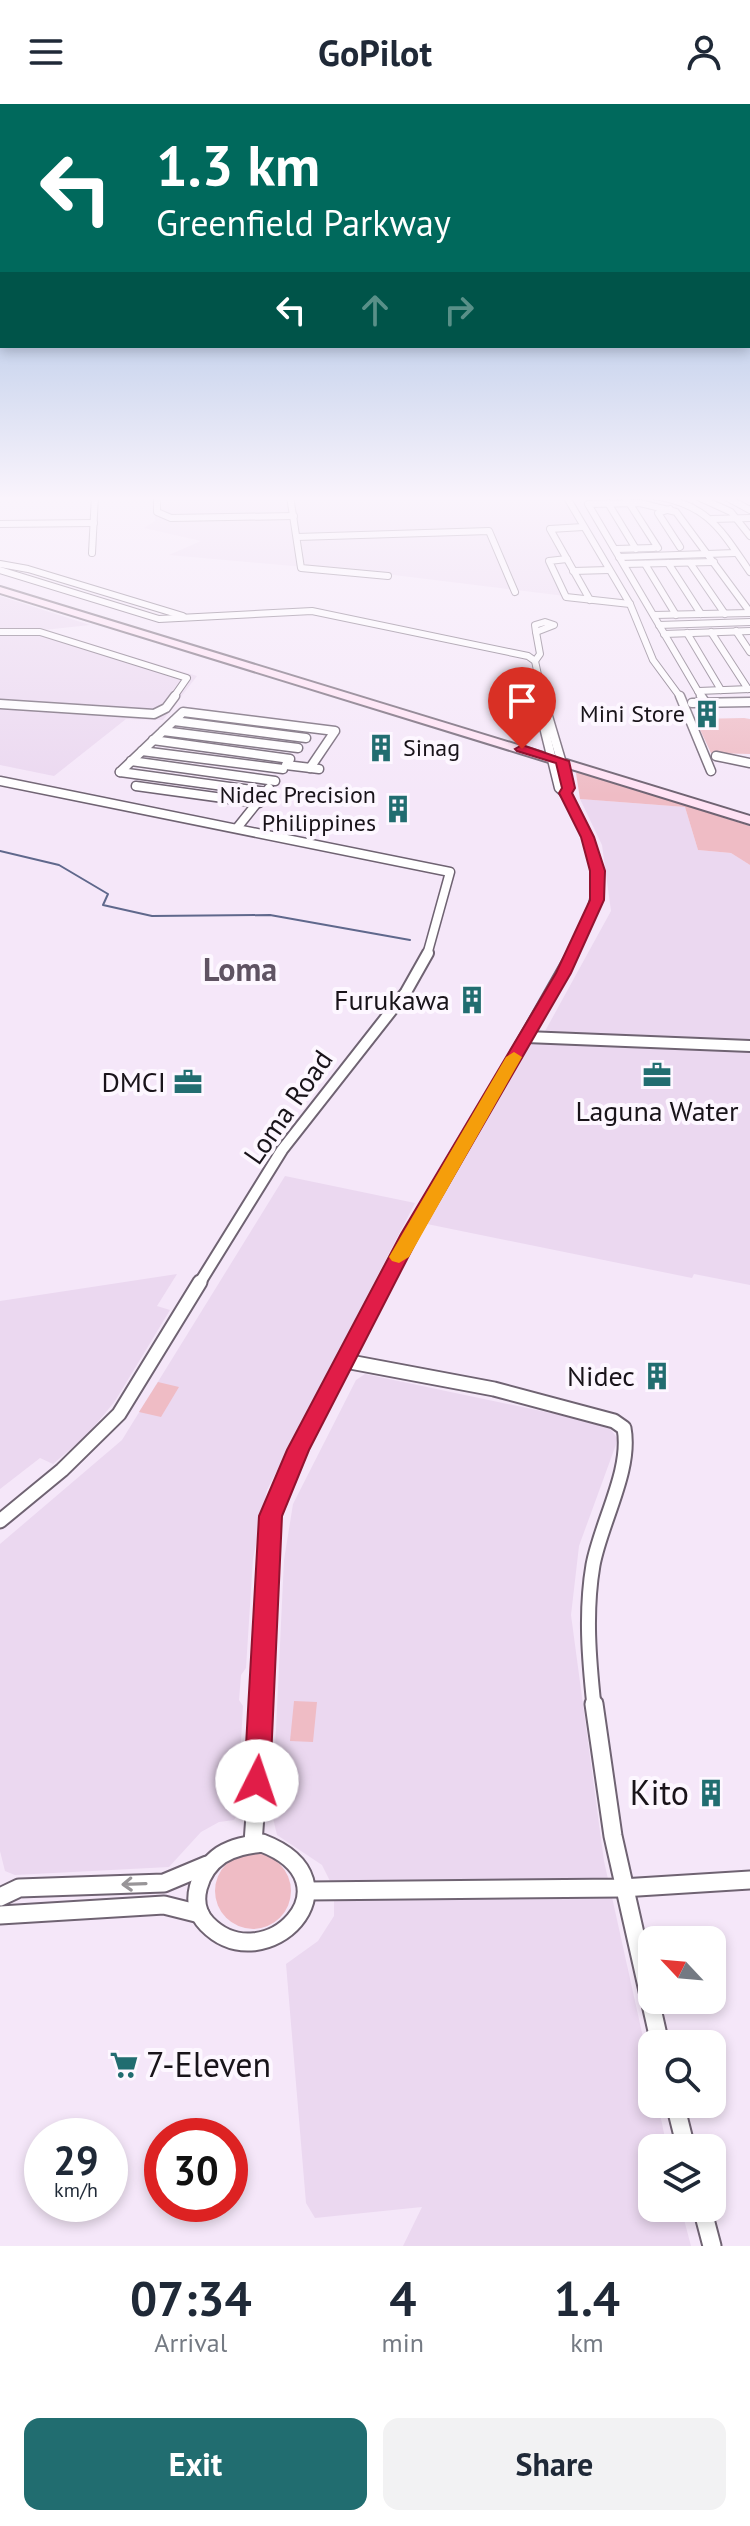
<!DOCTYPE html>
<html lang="en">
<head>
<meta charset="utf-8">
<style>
  body { margin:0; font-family:"PT Sans",sans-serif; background:#f2f2f3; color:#1f2937; height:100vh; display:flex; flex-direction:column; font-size:30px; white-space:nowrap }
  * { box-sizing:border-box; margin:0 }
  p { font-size:26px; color:#747a83 }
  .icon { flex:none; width:44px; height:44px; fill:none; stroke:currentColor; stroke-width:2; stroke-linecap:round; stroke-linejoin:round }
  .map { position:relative; height:2142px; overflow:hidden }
  .panel { display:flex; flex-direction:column; background:#fff; flex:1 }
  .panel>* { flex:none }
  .top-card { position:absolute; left:0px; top:0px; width:750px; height:244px; box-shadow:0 4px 12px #0003; background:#00695c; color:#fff; overflow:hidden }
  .needle { width:52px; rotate:296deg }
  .buttons { position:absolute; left:638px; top:1822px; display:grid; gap:16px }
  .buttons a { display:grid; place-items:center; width:88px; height:88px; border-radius:16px; background:#fff; box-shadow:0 4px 12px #0003; font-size:40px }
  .speed { position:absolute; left:24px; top:2014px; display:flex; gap:16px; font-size:40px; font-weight:700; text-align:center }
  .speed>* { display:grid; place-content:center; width:104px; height:104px; border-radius:50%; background:#fff; box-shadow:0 4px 12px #0003; line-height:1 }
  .speed small { font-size:20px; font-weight:400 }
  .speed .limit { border:12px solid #d22; background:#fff; color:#111 }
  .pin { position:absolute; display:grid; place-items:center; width:68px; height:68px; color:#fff; margin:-82px -34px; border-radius:50% 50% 50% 0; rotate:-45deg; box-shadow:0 0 8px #0007 }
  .pin .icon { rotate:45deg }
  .me { position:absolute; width:88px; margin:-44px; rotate:4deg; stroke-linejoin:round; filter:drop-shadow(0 0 6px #0008) }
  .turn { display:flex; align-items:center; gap:28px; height:168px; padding:0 24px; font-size:36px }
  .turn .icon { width:104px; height:104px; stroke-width:2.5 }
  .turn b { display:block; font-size:56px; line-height:68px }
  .lanes { display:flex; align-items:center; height:76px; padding:0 24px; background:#0003; justify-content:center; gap:40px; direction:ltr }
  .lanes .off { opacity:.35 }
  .eta { display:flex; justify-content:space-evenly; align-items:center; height:136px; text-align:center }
  .eta b { font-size:48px; font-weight:600; line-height:56px }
  .cta { display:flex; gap:16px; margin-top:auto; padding:16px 24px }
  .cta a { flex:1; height:92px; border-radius:16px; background:#216d70; color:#fff; font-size:32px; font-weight:600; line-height:92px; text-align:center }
  .cta a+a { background:#f2f2f3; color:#1f2937 }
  header { display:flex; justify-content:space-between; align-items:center; height:104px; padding:0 24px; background:#fff; font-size:36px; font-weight:600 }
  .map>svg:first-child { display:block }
</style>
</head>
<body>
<header><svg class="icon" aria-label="menu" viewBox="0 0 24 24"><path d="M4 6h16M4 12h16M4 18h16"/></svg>GoPilot<svg class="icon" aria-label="person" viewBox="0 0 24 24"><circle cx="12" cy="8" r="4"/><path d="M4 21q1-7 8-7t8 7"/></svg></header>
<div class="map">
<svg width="750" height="2142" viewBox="0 0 750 2142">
  <rect width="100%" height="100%" fill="#f5e7f9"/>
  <g fill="#ebd8f0">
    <path d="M154,392H562L578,421L546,422L562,454L546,455L565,492L394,471L169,451L201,437L144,424L155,417Z"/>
    <path d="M0,492L90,521L44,526L197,572L163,616L126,615L54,672L0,661Z"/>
    <path d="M580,695L685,703L698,746L731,749L750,761V936L544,929L611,807L602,741Z"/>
    <path d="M531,936L750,946V1181L694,1170L692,1174L427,1120Z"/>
    <path d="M285,1072L415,1099L267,1386L253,1455L246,1564L241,1571L239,1596L243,1602L237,1711L234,1716L219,1718L201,1728L169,1763L15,1771L5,1767L0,1747V1440L122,1336Z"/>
    <path d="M177,1170L157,1202L170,1206L115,1297L88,1330L53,1360L40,1354L0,1385V1197Z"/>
    <path d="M365,1270L594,1318L608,1322L618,1335L579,1442L571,1511L604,1757L652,1974V2000H658L667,2044H652V2104H681L691,2142H403L422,2103L315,2114L306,2099L286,1860L318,1837L334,1812V1785L322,1761L277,1731L272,1710L284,1456L293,1400L356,1276Z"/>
  </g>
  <g fill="#efbcc5">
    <path d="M744,614L750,615V650L711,649L695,615Z"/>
    <path d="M581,668L750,722V761L731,749L698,746L685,703L580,695L576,669Z"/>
    <path d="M158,1278L179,1283L161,1313L139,1308Z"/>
    <path d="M294,1597L317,1598L313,1638L290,1637Z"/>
    <circle cx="253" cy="1787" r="38"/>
  </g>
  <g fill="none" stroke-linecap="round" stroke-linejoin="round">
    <path stroke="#5f688c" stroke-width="2" d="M0,747L59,761L108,790L103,801L152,812L270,811L410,836"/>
    <defs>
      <g id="street-far4">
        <path d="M157,392V408L171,414L294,412"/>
        <path d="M290,392L301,464L388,472"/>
        <path d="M566,392L630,500L653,556L681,594"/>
        <path d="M654,392C708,400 721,426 750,468"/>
        <path d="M696,392L731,408L750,432"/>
        <path d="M724,392L750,406"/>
        <path d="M626,394L658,444"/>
        <path d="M608,399L636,445"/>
        <path d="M670,405L658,409L680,443"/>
        <path d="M712,415L750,414"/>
        <path d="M0,420L94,419"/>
        <path d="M583,423L550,425L590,496"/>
        <path d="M297,433L489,427L515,488"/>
        <path d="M615,445L654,444"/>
        <path d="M92,449L95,392"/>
        <path d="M619,453L736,449"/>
        <path d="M567,455L549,457L566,493L630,500"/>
        <path d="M668,459L701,510"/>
        <path d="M690,459L725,510"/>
        <path d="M0,460L28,465L183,512"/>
        <path d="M624,460L714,458"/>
        <path d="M645,460L676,511"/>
        <path d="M0,466L159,515L312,507L528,552L535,557L543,594"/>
        <path d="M573,467L609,466"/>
        <path d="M654,511L750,509"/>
        <path d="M545,518L554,521L536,528L535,521Z"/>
        <path d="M659,521L750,518"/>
        <path d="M736,527L750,548"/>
        <path d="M0,528H40L187,574L173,594"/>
        <path d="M711,528L748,585"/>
        <path d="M687,529L721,586"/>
        <path d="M664,530L750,527"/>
        <path d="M535,557L540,550L536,528"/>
        <path d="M698,587L750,585"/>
        <path d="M702,594L588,400L640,399L676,408L750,508"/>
      </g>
      <g id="street-far3">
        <path d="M542,592L564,666L566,689"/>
        <path d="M680,592L711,667"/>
        <path d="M701,592L705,598"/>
        <path d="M692,599L750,598"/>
        <path d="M0,600L154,610L166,604L175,592"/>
        <path d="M546,609L544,623L559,684C569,691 573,704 579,715C606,772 600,796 572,851"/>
        <path d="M174,617L306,634"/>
        <path d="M163,627L298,644"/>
        <path d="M153,636L290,655"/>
        <path d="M142,647L283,665"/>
        <path d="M716,652L750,659"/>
        <path d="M131,657L275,677"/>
        <path d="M286,661L319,665"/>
        <path d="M120,668L183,608L335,627L310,664"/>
        <path d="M120,668L267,688"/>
        <path d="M0,677L450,768L427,851"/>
        <path d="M136,682L259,699"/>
        <path d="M237,724L269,684"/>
      </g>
      <g id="street-far2">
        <path d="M526,933L750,942"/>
        <path d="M199,1180L282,1046L406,888L428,849"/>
        <path d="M385,1180L573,849"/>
      </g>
      <g id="street-far1">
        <path d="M345,1257L494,1285L614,1317L624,1324C632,1366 601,1418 593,1461C585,1508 589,1555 594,1602"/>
        <path d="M0,1417L62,1366L119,1310L200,1178"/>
        <path d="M263,1602L270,1412L298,1346L386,1178"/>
      </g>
      <g id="street">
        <path d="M594,1600L613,1732L660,1940"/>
        <path d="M253,1739L263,1600"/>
        <path d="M262,1739C364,1778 265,1879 207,1820C187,1800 199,1766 221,1751C234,1743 247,1741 262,1739Z"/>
        <path d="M308,1787L622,1784L750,1776"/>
        <path d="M0,1793L19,1784L164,1779L207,1761"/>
        <path d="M0,1811L164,1801L200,1810"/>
        <path d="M675,2000L686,2044"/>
        <path d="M702,2104L712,2142"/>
      </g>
      <path id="secondary" d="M0,483L750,712V720L0,489Z"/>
    </defs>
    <use href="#street-far4" stroke="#6f6372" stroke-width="8"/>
    <use href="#street-far3" stroke="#6f6372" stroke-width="11"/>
    <use href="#street-far2" stroke="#6f6372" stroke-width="14"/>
    <use href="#street-far1" stroke="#6f6372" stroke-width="17"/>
    <use href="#street" stroke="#6f6372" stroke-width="21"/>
    <use href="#secondary" stroke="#6f6372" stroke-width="4"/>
    <use href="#street-far4" stroke="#fff" stroke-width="6"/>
    <use href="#street-far3" stroke="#fff" stroke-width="8"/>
    <use href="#street-far2" stroke="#fff" stroke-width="10"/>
    <use href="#street-far1" stroke="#fff" stroke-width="13"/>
    <use href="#street" stroke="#fff" stroke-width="17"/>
    <use href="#secondary" fill="#ffe2f4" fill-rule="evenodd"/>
  </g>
  <defs><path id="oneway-shaft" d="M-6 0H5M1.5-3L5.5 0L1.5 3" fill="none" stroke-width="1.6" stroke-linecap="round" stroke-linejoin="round" transform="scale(2)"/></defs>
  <use stroke="#989598" href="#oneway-shaft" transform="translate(134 1780) rotate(178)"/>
  <linearGradient id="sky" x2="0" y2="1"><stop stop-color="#7da4d7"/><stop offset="0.57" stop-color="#faf4fc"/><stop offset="1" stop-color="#faf4fc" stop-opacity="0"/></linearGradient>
  <rect width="750" height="692" fill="url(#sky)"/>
  <path fill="#e11d48" stroke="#92132f" stroke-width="2" d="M522,641L569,657L575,684L572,689L594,733L605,767L604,796L571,869L420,1130L309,1346L282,1412L270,1677L267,1685L257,1688L248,1685L244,1677L259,1412L287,1346L401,1130L556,869L590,796V767L581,733L559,689L562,684L556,659L517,647L515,645Z"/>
  <path fill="#f59e0b" d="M514,948L522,953L409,1153L399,1159L392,1157L389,1153L506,953Z"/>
  <defs>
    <symbol id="building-bare" viewBox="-9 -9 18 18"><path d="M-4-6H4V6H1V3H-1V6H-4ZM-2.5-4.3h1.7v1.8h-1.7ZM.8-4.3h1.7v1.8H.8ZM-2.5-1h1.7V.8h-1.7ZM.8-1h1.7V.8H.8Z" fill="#216d70" stroke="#fdf7ff" stroke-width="2.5" paint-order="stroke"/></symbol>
    <symbol id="office-bare" viewBox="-9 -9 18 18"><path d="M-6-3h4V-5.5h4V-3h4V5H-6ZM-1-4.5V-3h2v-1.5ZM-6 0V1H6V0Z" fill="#216d70" stroke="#fdf7ff" stroke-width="2.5" paint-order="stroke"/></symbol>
    <symbol id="supermarket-bare" viewBox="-9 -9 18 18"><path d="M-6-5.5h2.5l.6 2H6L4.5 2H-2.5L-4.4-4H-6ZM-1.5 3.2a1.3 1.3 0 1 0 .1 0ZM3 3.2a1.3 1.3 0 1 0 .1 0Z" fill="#216d70" stroke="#fdf7ff" stroke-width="2.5" paint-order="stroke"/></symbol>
  </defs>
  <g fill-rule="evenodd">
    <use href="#building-bare" x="687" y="590" width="40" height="40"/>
    <use href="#building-bare" x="361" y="624" width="40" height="40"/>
    <use href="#building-bare" x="378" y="685" width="40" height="40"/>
    <use href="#building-bare" x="452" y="876" width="40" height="40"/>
    <use href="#office-bare" x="637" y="951" width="40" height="40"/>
    <use href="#office-bare" x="168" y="958" width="40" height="40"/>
    <use href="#building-bare" x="637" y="1252" width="40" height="40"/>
    <use href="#building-bare" x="691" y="1669" width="40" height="40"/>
    <use href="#supermarket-bare" x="104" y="1941" width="40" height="40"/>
  </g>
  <g text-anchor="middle" stroke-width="8" stroke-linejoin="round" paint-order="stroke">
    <g font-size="24" fill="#19141a" stroke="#fdf7ff" text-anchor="end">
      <text x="685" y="618">Mini Store</text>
      <text x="403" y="652" text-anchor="start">Sinag</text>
      <text x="376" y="699">Nidec Precision<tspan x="376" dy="28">Philippines</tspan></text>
    </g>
    <g font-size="28" fill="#19141a" stroke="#fdf7ff" text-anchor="end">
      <text x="450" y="906">Furukawa</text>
      <text x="166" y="988">DMCI</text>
      <text x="657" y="1017" text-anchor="middle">Laguna Water</text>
      <text x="635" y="1282">Nidec</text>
    </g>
    <g font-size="28" fill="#19141a" stroke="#fdf7ff">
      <text transform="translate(288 1003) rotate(-55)" y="10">Loma Road</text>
    </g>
    <g font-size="32" font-weight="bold" fill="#5f5362" stroke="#fdf7ff">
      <text x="240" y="877">Loma</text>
    </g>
    <g font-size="34" fill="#19141a" stroke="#fdf7ff" text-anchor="end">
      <text x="689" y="1701">Kito</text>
      <text x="146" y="1973" text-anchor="start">7-Eleven</text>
    </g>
  </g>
</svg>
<div class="buttons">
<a><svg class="needle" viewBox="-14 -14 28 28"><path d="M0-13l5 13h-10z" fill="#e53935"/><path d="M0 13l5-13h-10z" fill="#747a83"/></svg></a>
<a><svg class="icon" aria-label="search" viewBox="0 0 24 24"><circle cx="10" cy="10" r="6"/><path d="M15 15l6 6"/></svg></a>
<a><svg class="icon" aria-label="layers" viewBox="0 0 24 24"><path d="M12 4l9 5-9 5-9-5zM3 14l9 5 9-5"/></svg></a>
</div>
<div class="speed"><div>29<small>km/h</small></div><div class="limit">30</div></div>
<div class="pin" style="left:522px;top:645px;background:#d93025"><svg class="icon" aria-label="arrive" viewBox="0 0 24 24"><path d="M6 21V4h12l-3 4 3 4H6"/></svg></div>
<svg class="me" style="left:257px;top:1677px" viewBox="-20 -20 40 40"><circle r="19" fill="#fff"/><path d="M0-13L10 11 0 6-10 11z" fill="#e11d48"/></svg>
<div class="top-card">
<div class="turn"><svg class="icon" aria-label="left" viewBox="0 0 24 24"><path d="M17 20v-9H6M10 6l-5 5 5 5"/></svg><div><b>1.3 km</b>Greenfield Parkway</div></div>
<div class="lanes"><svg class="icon" aria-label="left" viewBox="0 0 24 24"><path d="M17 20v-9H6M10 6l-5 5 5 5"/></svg><svg class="icon off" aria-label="ahead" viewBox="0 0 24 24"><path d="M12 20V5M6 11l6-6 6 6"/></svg><svg class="icon off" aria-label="right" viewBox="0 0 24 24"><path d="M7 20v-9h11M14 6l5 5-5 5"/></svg></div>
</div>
</div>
<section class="panel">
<div class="eta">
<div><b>07:34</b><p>Arrival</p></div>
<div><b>4</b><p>min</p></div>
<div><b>1.4</b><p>km</p></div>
</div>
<div class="cta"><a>Exit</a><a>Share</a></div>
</section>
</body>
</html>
